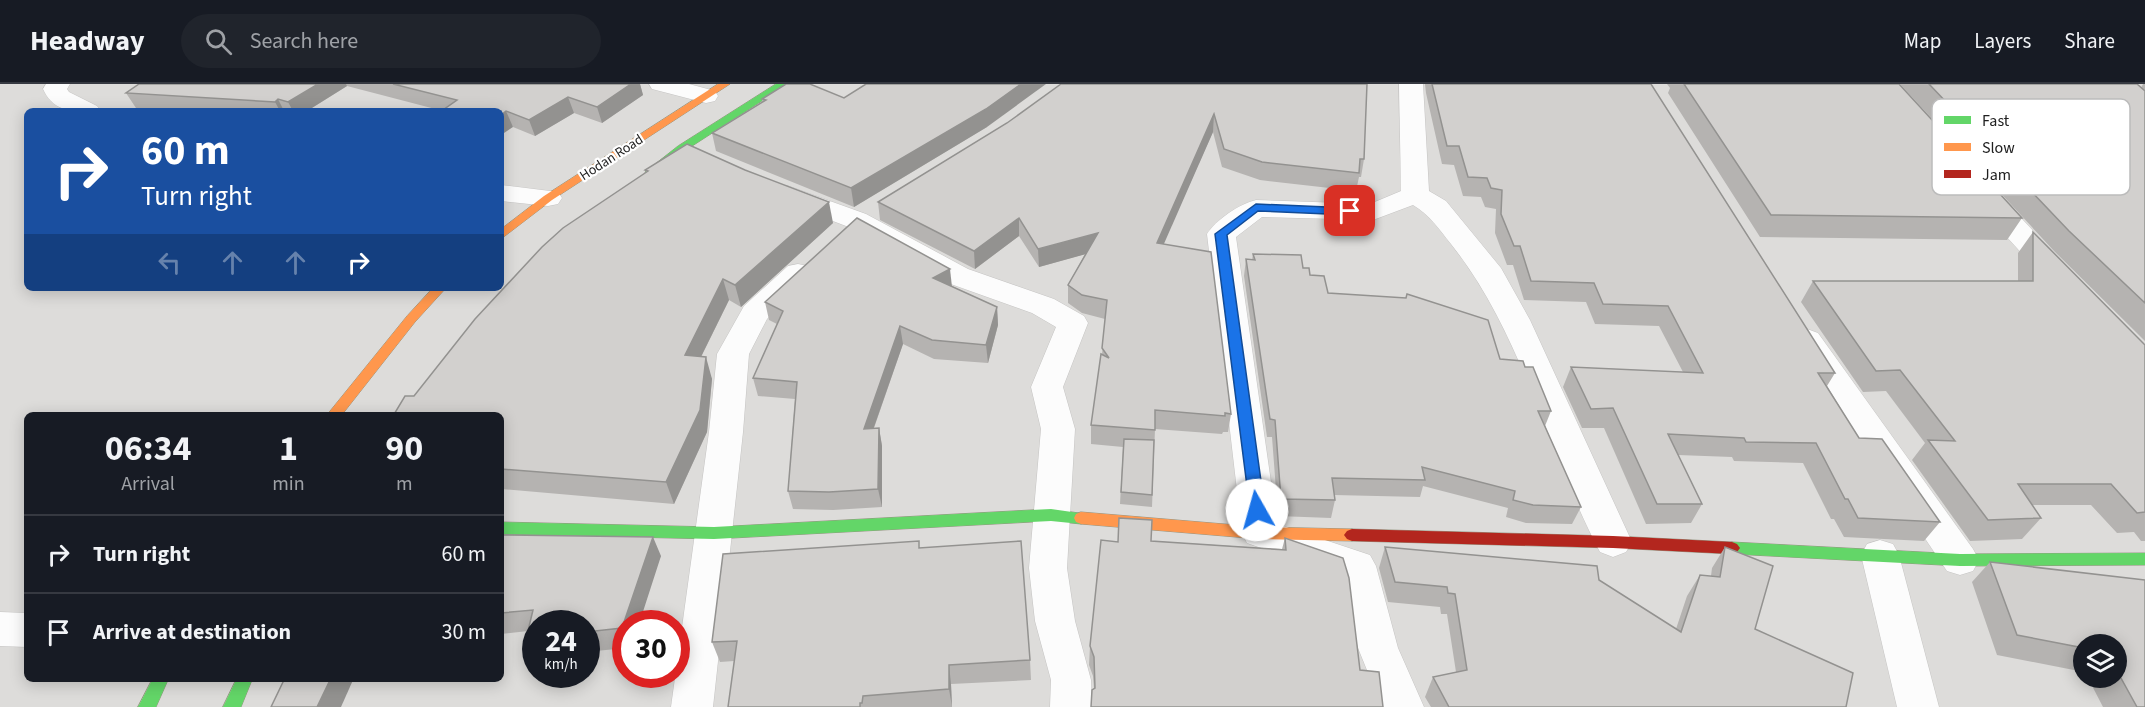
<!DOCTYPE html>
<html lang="en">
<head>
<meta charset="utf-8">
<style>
  body { margin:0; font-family:"Source Sans 3",sans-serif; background:#20242c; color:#f1f3f6; height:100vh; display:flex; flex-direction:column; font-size:22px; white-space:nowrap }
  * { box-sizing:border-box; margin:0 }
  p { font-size:20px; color:#9ea1a6 }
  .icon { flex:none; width:33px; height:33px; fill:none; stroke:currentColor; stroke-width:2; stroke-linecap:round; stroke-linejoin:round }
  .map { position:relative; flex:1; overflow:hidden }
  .sheet { position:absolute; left:24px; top:328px; width:480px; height:270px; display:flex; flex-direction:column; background:#171b24; border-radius:9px; box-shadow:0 3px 15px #0003 }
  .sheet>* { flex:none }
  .top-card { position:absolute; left:24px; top:24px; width:480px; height:183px; border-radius:9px; box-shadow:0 3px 15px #0003; background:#1a4fa0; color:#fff; overflow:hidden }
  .buttons { position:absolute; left:2073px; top:550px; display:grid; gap:12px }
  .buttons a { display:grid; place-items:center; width:54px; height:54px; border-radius:50%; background:#171b24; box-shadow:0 3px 15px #0003; font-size:30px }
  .speed { position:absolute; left:522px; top:526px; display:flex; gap:12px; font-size:30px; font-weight:700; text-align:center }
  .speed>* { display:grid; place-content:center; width:78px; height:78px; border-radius:50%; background:#171b24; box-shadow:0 3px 15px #0003; line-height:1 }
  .speed small { font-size:15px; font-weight:400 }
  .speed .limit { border:9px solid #d22; background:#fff; color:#111 }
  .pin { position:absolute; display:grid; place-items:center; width:51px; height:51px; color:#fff; margin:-26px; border-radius:12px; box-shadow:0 3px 9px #0006 }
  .me { position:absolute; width:66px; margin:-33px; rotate:353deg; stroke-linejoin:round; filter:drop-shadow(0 0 4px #0008) }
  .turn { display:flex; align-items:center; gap:21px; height:126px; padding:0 18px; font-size:27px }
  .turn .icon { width:78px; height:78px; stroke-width:2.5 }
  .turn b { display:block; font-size:42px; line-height:51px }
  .lanes { display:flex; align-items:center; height:57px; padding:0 18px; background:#0003; justify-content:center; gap:30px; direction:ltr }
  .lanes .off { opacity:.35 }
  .eta { display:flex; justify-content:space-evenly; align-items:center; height:102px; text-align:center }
  .eta b { font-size:36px; font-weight:700; line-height:42px }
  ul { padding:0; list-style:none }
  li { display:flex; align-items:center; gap:18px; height:78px; padding:0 18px; border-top:2px solid #363941 }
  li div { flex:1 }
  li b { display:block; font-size:22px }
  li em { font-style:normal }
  header { display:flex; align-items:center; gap:36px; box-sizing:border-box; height:84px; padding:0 30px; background:#171b24; border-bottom:2px solid #363941 }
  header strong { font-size:28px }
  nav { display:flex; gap:33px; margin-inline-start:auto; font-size:21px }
  .search { width:420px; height:54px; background:#20242c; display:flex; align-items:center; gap:15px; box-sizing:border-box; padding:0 21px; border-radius:33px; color:#9ea1a6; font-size:22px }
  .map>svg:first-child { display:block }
</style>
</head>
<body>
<header>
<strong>Headway</strong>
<div class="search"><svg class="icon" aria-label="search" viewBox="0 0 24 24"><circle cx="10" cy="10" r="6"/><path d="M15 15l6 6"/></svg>Search here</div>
<nav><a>Map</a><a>Layers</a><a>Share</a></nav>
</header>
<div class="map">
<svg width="2145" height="623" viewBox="0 0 2145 623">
  <rect width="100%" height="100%" fill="#eeece9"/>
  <path fill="#dddcda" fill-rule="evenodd" d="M0,0H2145V623H0ZM27,27H501V204H27ZM27,332H501V596H27ZM536,540H586V591H536ZM626,540H676V591H626ZM2084,561H2116V594H2084Z"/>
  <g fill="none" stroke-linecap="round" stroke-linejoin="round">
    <defs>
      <g id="street">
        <path d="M46,0H70L67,5L69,8L97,22L101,27C76,27 55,31 43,5Z"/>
        <path d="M649,0H689L715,7L718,12L715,17L706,19L652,5Z"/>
        <path d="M1399,0H1423L1429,107L1446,117L1501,184L1530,236L1632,458L1626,468L1613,473L1600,468C1547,368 1523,250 1451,160C1439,145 1430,131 1413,121L1373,136L1262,133L1236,153L1277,440L1370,471L1376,482L1398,564L1424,623H1382L1358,564L1340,492L1247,459L1242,449L1207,150C1216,136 1239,120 1256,116L1370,120L1401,107Z"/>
        <path d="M501,101L558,108L562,114L558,120L548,122L501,117Z"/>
        <path d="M788,102L866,130L968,185L1054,215L1084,232L1088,239L1063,303L1075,345L1067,484L1075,537L1091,596L1092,623H1050L1051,596L1035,537L1029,484L1041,345L1031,303L1056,243L1032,229L948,199L846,142L778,116L774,110L778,104Z"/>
        <path d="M1984,103L1994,105L2067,183L2072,190L2067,197L2057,199L2047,197L1974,117L1970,111L1974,105Z"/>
        <path d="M798,180L808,182L813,189L767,235L749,270L743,348L713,623H671L709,348L717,270L744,222L788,182Z"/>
        <path d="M1807,245L1818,249L1973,465L1979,476L1973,487L1960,491L1947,487L1791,256L1796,249Z"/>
        <path d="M1880,456L1893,460L1899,471L1939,623H1897L1861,471L1867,460Z"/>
        <path d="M0,528L27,529V563L0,562Z"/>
      </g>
      <g id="fast">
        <path d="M776,0H788L686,66L654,90H646L645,88L678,62Z"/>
        <path d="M1051,425L1086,430L1088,434L1086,438L1081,440L1051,437L714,455L501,450V438L714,443Z"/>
        <path d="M1732,458L1960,470L2145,469V481L1960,482L1732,470L1727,468L1724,464L1727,460Z"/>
        <path d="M152,596H168L156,623H138Z"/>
        <path d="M236,596H252L241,623H223Z"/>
      </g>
      <g id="slow">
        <path d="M718,0H730L552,116L501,155V145L544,112Z"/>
        <path d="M433,204H446L415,238L341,332H326L407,232Z"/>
        <path d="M1081,428L1260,443L1352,445L1357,447L1360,451L1357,455L1352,457L1260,455L1081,440L1076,438L1074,434L1076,430Z"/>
      </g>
      <path id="jam" d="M1352,445L1613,452L1732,458L1737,460L1740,464L1737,468L1732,470L1613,464L1352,457L1347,455L1344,451L1347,447Z"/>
    </defs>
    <use href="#street" stroke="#c5c4c3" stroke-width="1"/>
    <use href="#fast" stroke="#969682" stroke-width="1"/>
    <use href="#slow" stroke="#969682" stroke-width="1"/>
    <use href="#jam" stroke="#969682" stroke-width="1"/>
    <use href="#street" fill="#fcfcfc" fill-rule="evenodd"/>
    <use href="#fast" fill="#63d668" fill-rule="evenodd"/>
    <use href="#slow" fill="#ff974d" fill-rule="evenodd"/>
    <use href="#jam" fill="#b3261e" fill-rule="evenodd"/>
  </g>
  <g fill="#b5b3b1">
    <path d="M139,0H640L643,11L602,39L574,29L535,52L513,43L501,27H443L347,2L307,27H180L136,24L126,9Z"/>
    <path d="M1367,0L1364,75L1361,93H1359L1356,107L1260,96L1222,83L1213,48L1163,160L1231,330L1228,348H1223L1222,350L1155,345L1152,423L1120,420L1123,363L1091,360V341L1102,271L1105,235L1082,229L1068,219V201L1085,170L1039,183L1019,152L975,185L880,136L878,118L1007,39Z"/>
    <path d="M1425,0H1651L1835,289L1827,302L1859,354L1940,438L1924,457L1844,453L1834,435H1831L1803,379L1734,377L1732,373L1678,371L1702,420L1691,439L1646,440L1604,344H1582L1563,303L1571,283L1683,288L1659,242L1595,240L1586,218L1524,216L1513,181H1507L1495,149L1496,125L1485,123L1481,113L1463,112L1454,81L1442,80L1426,9Z"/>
    <path d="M1667,0H1899L2022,134L2007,156L1760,153L1668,9L1670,4Z"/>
    <path d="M1900,0H2137L2141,4L2143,0H2145V257L2054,167Z"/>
    <path d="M844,14L987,43L854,123L716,67L712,49L762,18V15Z"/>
    <path d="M645,86L833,139L741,223L729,216L701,273L712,295L707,348L674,420L501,405V332L414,312L646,88Z"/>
    <path d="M2033,148L2145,261V457H2141L2134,448L2117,449L2091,421H2032L2041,434L2022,455L1970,457L1912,376L1925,359L1886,307L1863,308L1801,218L1813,197H2018V169Z"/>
    <path d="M1253,170L1303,184L1328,209L1500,275L1525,283L1551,327L1545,342L1581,423L1572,440L1526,439L1506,433L1508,424L1423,402L1420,413L1334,411L1335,416L1331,434L1278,432L1272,353H1267L1244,192L1246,175L1252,176Z"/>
    <path d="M952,202L997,223L998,241L988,279L934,275L903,260L874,344H879L882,362V423L833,426L793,425L788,407L795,315L758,312L753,294L777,240L769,236L765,218Z"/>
    <path d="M501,451L661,472L626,540V564L586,568V540H536V574L526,555L528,547L501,550Z"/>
    <path d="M1285,454L1343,474L1094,605L1093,592L1089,581L1090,562L1118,458L1151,457L1282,465Z"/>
    <path d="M1385,463L1599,496L1676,545L1687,512L1700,491L1711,492L1712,484L1725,463L1755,545L1846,623H1431L1425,613L1433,593L1456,588L1447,530H1441L1440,523L1388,518L1379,484Z"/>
    <path d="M920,464L1030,576L1031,596L951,600L952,623H728L734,577L720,578L712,558Z"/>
    <path d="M1990,478L2145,496V623H2103L2088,594H2116V561H2084V588L1997,571L1972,498Z"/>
  </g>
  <g fill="#939290">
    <path d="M318,0H346L347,2L307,27H293L288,18Z"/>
    <path d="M631,0H640L643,11L602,39L597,23Z"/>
    <path d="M1021,0H1046L987,43L854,123L851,104Z"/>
    <path d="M568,13L574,29L535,52L529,36Z"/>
    <path d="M278,15L284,27H280L275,18Z"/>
    <path d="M506,27L513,43L501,51V31Z"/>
    <path d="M1214,30L1213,48L1156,178L1157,159Z"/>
    <path d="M829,118L833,139L741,223L735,201Z"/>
    <path d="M1019,134V152L975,185L974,167Z"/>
    <path d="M1098,149L1097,167L1039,183L1038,165Z"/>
    <path d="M950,185L952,203L933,194Z"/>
    <path d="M723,195L729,216L691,293L685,271Z"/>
    <path d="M997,223L998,241L988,279L986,261Z"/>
    <path d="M900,242L903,260L867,363L864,345Z"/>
    <path d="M706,273L712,295L707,348L674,420L666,398Z"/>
    <path d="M879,344L882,362V423L878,405Z"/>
    <path d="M653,453L661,472L639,540H626V551L622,544Z"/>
    <path d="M536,565V574L531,566Z"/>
    <path d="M949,581L951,600L952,623L949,605Z"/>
    <path d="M330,596H353L341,623H317Z"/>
  </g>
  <g fill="#d2d0ce" stroke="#939290" stroke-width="1.5">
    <path d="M139,0H318L288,18L278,15L275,18L126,9Z"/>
    <path d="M393,0H631L597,23L568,13L529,36L506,27L501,31V27H447L443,26L457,16Z"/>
    <path d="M786,0H810L844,14L866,0H1021L986,25L851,104L712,49L766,16L762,15Z"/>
    <path d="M1061,0H1367L1364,75H1360L1359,89L1262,78L1224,65L1214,30L1157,159L1211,168L1231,330L1225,329V332L1155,326V346L1091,341L1101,270L1109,274L1102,264L1107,216L1082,211L1068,201L1098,149L1038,165L1019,134L974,167L878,118L1007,39Z"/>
    <path d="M1432,0H1651L1835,289H1818L1859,354L1882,355L1940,438L1858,434L1848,415H1845L1816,359L1746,358L1744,354L1668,350L1702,420H1657L1613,324L1591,325L1571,283L1703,289L1668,222L1603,220L1594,199L1531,197L1520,162H1514L1501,130L1502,106L1491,104L1487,94L1468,93L1459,62H1447Z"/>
    <path d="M1684,0H1899L2022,134L1771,131Z"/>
    <path d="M1929,0H2137L2145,7V219L2069,147Z"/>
    <path d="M687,60L745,86L829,118L735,201L723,195L685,271L706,273L700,326L666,398L501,385V332H393L405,312H414L475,235L542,163L563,144L648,87L645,86Z"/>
    <path d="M857,134L950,185L933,194L997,223L986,261L932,256L900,242L864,345L879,344L878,405L829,408L788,407L797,298L753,294L783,227L765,218Z"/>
    <path d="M2033,148L2145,261V428L2137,429L2111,400H2018L2041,434L1988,436L1928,356L1955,357L1900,286L1876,287L1813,197H2033Z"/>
    <path d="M1253,170L1301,171L1303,184H1309L1310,191L1324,192L1328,209L1406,214L1407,210L1488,236L1500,275L1523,277L1525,283H1533L1551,327H1538L1581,423L1533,421L1513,416L1515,407L1422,383L1425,396L1332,394L1335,416L1281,415L1275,336L1270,335L1246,175L1255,176Z"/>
    <path d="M1124,355L1154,356L1152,411L1121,408Z"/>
    <path d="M1119,434L1152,436L1151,457L1286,466L1285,454L1343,474L1349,494L1360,586L1379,588L1383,623H1091L1092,606L1095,604L1094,573L1090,562L1101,456L1118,458Z"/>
    <path d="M501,451L653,453L622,544L586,548V540H536V565L531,566L532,555H526L533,526L501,529Z"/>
    <path d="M919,457V464L1021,457L1030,576L949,581V605L863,612L862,619H860V623H728L737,557L712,558L723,470Z"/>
    <path d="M1385,463L1597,482L1599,496L1681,548L1700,491L1720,493L1725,463L1773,482L1755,545L1853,589L1846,623H1449L1433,593L1467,586L1455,510L1448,509L1447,503L1395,498Z"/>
    <path d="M1990,478L2145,496V623H2137L2116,585V561H2084V564L2017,551Z"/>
    <path d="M284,596H330L317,623H271Z"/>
  </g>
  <path fill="#1a73e8" stroke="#114b97" stroke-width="1.5" d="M1256,120L1350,124L1356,127L1350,131L1258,127L1227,151L1265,426L1263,430H1252L1250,426L1215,150Z"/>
  <g text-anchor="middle" stroke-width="4.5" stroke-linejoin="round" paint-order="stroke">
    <g font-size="14" fill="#202020" stroke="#fff">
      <text transform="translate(611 73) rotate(-33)" y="5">Hodan Road</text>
    </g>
  </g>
  <rect x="1932" y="15" width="198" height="96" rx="9" fill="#fff" stroke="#bcbcbc" stroke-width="1.5"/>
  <rect x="1944" y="32" width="27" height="8" fill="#63d668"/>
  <rect x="1944" y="59" width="27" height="8" fill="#ff974d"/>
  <rect x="1944" y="86" width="27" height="8" fill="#b3261e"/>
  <g font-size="16" fill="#202020">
    <text x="1982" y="42">Fast</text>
    <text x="1982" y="69">Slow</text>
    <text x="1982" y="96">Jam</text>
  </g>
</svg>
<div class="buttons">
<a><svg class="icon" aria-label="layers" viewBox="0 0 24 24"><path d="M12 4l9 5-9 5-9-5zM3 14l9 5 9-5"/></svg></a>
</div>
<div class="speed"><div>24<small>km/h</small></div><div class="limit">30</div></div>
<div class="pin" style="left:1350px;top:127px;background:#d93025"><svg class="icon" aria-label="arrive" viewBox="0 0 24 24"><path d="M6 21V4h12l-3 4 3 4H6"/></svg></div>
<svg class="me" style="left:1257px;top:426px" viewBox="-20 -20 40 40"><circle r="19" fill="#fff"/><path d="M0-13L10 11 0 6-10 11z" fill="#1a73e8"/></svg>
<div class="top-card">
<div class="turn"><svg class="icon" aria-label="right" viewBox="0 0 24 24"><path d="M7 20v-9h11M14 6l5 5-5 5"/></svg><div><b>60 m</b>Turn right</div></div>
<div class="lanes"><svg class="icon off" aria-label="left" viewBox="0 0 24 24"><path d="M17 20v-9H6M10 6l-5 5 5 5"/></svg><svg class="icon off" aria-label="ahead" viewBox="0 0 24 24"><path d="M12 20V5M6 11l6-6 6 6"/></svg><svg class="icon off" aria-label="ahead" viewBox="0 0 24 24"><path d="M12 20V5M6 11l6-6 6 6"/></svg><svg class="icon" aria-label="right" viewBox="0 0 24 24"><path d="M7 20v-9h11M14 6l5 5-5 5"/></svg></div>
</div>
<section class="sheet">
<div class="eta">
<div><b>06:34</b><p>Arrival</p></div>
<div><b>1</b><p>min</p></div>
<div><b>90</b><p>m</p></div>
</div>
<ul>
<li><svg class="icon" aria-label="right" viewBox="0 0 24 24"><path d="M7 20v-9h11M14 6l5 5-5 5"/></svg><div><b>Turn right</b></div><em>60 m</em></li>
<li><svg class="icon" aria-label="arrive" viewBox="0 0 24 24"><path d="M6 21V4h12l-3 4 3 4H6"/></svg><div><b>Arrive at destination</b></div><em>30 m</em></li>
</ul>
</section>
</div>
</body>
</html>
